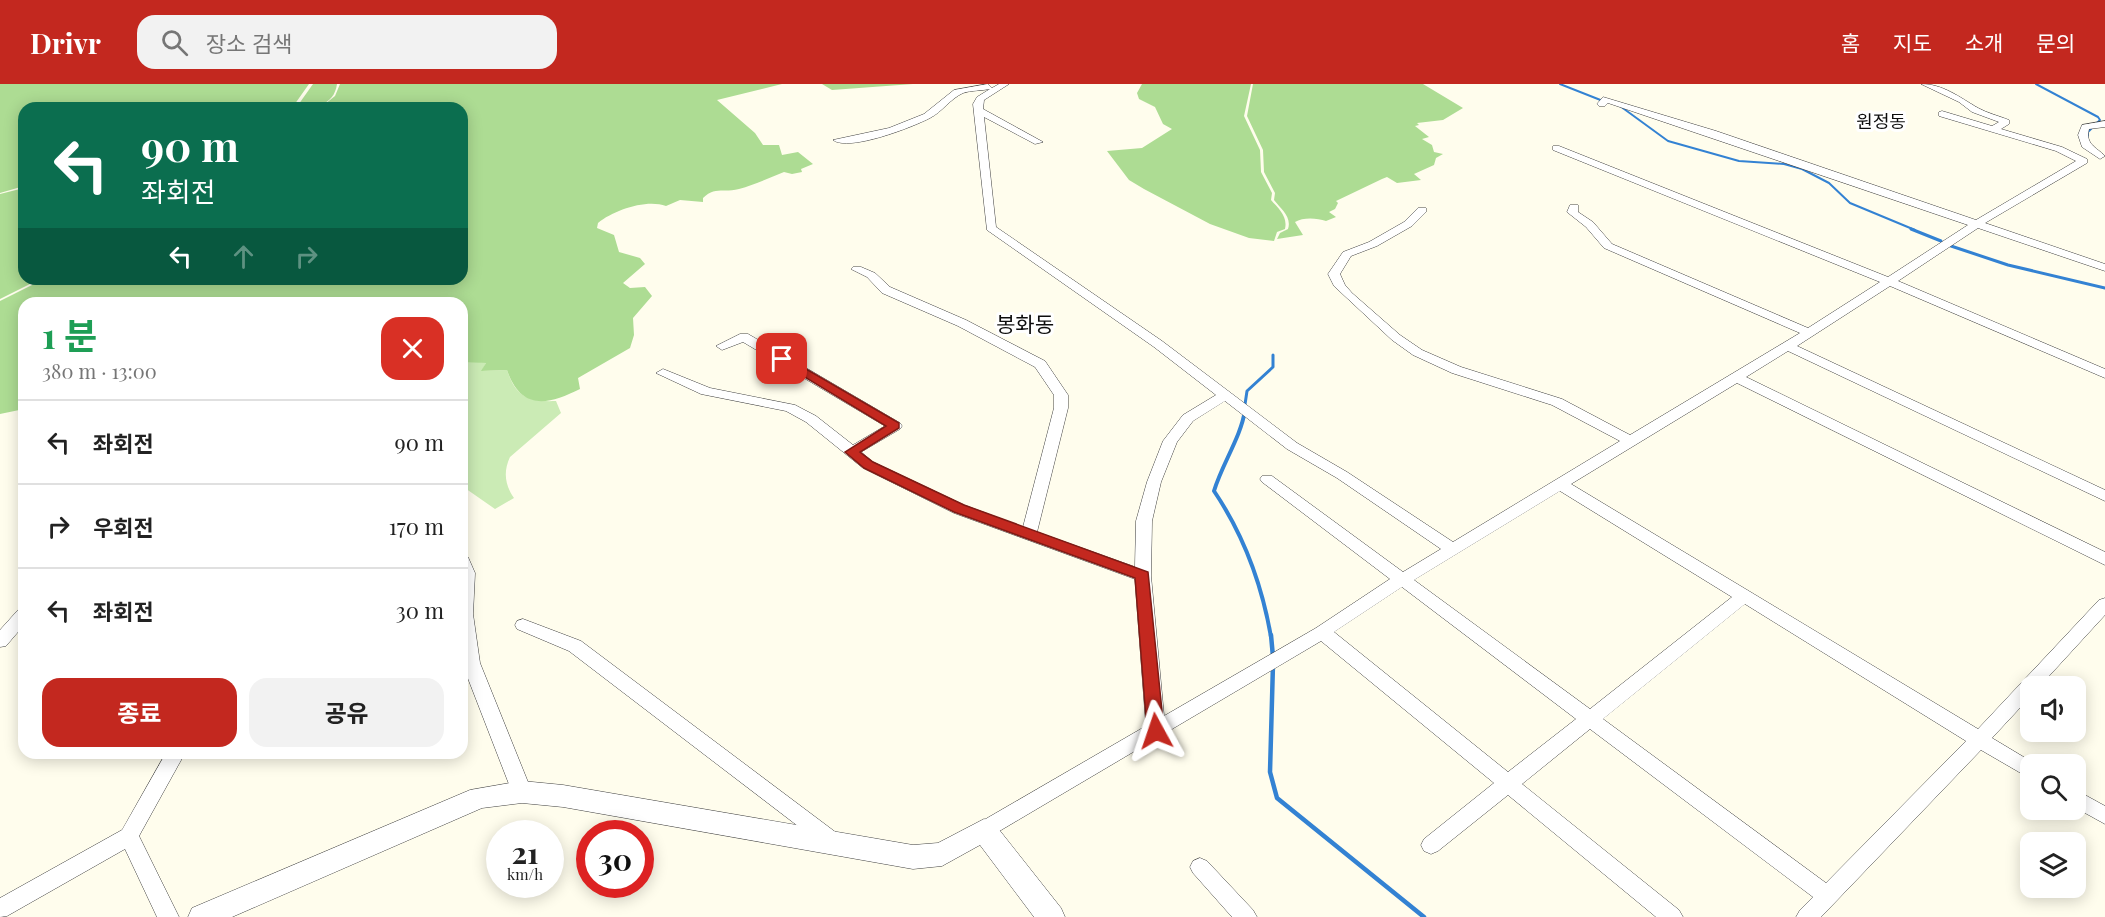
<!DOCTYPE html>
<html lang="ko">
<head>
<meta charset="utf-8">
<style>
  body { margin:0; font-family:"Playfair Display","Noto Sans KR",serif; background:#f2f2f2; color:#222; height:100vh; display:flex; flex-direction:column; font-size:22px; white-space:nowrap }
  * { box-sizing:border-box; margin:0 }
  p { font-size:20px; color:#767676 }
  .icon { flex:none; width:33px; height:33px; fill:none; stroke:currentColor; stroke-width:2; stroke-linecap:round; stroke-linejoin:round }
  .map { position:relative; flex:1; overflow:hidden }
  .side { position:absolute; left:18px; top:213px; width:450px; height:462px; display:flex; flex-direction:column; background:#fff; border-radius:18px; box-shadow:0 3px 15px #0003 }
  .side>* { flex:none }
  .top-card { position:absolute; left:18px; top:18px; width:450px; height:183px; border-radius:18px; box-shadow:0 3px 15px #0003; background:#0b6e4f; color:#fff; overflow:hidden }
  .buttons { position:absolute; left:2020px; top:592px; display:grid; gap:12px }
  .buttons a { display:grid; place-items:center; width:66px; height:66px; border-radius:12px; background:#fff; box-shadow:0 3px 15px #0003; font-size:30px }
  .speed { position:absolute; left:486px; top:736px; display:flex; gap:12px; font-size:30px; font-weight:700; text-align:center }
  .speed>* { display:grid; place-content:center; width:78px; height:78px; border-radius:50%; background:#fff; box-shadow:0 3px 15px #0003; line-height:1 }
  .speed small { font-size:15px; font-weight:400 }
  .speed .limit { border:9px solid #d22; background:#fff; color:#111 }
  .pin { position:absolute; display:grid; place-items:center; width:51px; height:51px; color:#fff; margin:-26px; border-radius:12px; box-shadow:0 3px 9px #0006 }
  .me { position:absolute; width:66px; margin:-33px; rotate:355deg; stroke-linejoin:round; filter:drop-shadow(0 0 4px #0008) }
  .turn { display:flex; align-items:center; gap:21px; height:126px; padding:0 24px; font-size:27px }
  .turn .icon { width:78px; height:78px; stroke-width:2.5 }
  .turn b { display:block; font-size:42px; line-height:51px }
  .lanes { display:flex; align-items:center; height:57px; padding:0 24px; background:#0003; justify-content:center; gap:30px; direction:ltr }
  .lanes .off { opacity:.35 }
  .round { display:grid; place-items:center; flex:none; width:63px; height:63px; border-radius:18px; background:#f2f2f2 }
  .summary { display:flex; align-items:center; justify-content:space-between; height:102px; padding:0 24px }
  h1 { font-size:36px; font-weight:700; line-height:45px; color:#1e9e55 }
  .button { display:flex; gap:12px; margin-top:auto; padding:12px 24px }
  .button a { flex:1; height:69px; border-radius:18px; background:#c3281f; color:#fff; font-size:24px; font-weight:700; line-height:69px; text-align:center }
  .button a+a { background:#f2f2f2; color:#222 }
  ul { padding:0; list-style:none }
  li { display:flex; align-items:center; gap:18px; height:84px; padding:0 24px; border-top:2px solid #e0e0e0 }
  li div { flex:1 }
  li b { display:block; font-size:22px }
  li em { font-style:normal }
  header { display:flex; align-items:center; gap:36px; box-sizing:border-box; height:84px; padding:0 30px; background:#c3281f; color:#fff }
  header strong { font-size:28px }
  nav { display:flex; gap:33px; margin-inline-start:auto; font-size:21px }
  .search { width:420px; height:54px; background:#f2f2f2; display:flex; align-items:center; gap:15px; box-sizing:border-box; padding:0 21px; border-radius:18px; color:#767676; font-size:22px }
  .map>svg:first-child { display:block }
</style>
</head>
<body>
<header>
<strong>Drivr</strong>
<div class="search"><svg class="icon" aria-label="search" viewBox="0 0 24 24"><circle cx="10" cy="10" r="6"/><path d="M15 15l6 6"/></svg>장소 검색</div>
<nav><a>홈</a><a>지도</a><a>소개</a><a>문의</a></nav>
</header>
<div class="map">
<svg width="2105" height="833" viewBox="0 0 2105 833">
  <rect width="100%" height="100%" fill="#fffded"/>
  <path fill="#cbebb5" d="M471,277L486,279L482,287L507,286C516,314 530,318 556,317L561,329L510,373C503,388 505,401 514,414L495,425L462,402V278Z"/>
  <g fill="#addc93">
    <path d="M0,0H309L292,24H24V102L0,109Z"/>
    <path d="M313,0H337C334,22 314,24 296,24Z"/>
    <path d="M340,0H782L717,16L755,49L763,61H779L782,71L798,68L813,80L801,85L802,88L792,90L784,88C769,94 754,101 739,105C724,109 715,102 703,114V118L680,116L666,122C646,115 614,126 598,139L597,144L614,151L619,168L640,174L645,180L623,199L630,204L645,203L652,212L633,234L634,251L630,264L578,294L580,305C548,321 521,327 507,286L481,287L486,279L462,278V219H24V325L0,330V217L44,195H462V24H320L335,12Z"/>
    <path d="M822,0H913L832,6Z"/>
    <path d="M1142,0H1251L1244,32L1260,66L1261,88L1272,109L1271,116C1278,124 1288,132 1285,145L1277,148L1274,157L1249,154L1210,140L1144,105L1129,96L1107,67L1142,64L1172,45L1163,40L1155,23L1139,15L1137,9Z"/>
    <path d="M1253,0H1423L1463,24L1443,36L1417,39L1419,41L1415,42L1429,53L1422,55L1432,61L1434,68L1443,70L1436,74L1434,81L1414,90L1421,96L1397,99L1387,93L1382,95L1336,117L1338,119L1335,125L1329,128L1336,133L1326,137C1317,134 1303,133 1295,138L1303,151L1277,155L1280,149L1288,145C1292,133 1281,125 1274,116L1275,109L1264,88L1263,66L1247,32Z"/>
    <path d="M24,104V195H40L0,215V110Z"/>
  </g>
  <g fill="none" stroke-linecap="round" stroke-linejoin="round">
    <g stroke="#3382d3" stroke-width="2">
      <path d="M1560,0L1603,17"/>
      <path d="M2036,0L2098,33L2100,36L2088,48V52"/>
      <path d="M1620,22L1668,57L1739,77L1784,80L1802,85L1829,99L1850,119L1915,146"/>
    </g>
    <g stroke="#3382d3" stroke-width="3">
      <path d="M1911,145L1941,157"/>
      <path d="M1951,162L2008,181L2105,204"/>
      <path d="M1244,327L1247,307L1273,283V271"/>
    </g>
    <path stroke="#3382d3" stroke-width="4" d="M1245,326C1241,353 1222,380 1214,407C1243,450 1262,501 1271,553"/>
    <g stroke="#3382d3" stroke-width="4.5">
      <path d="M1271,551L1273,573"/>
      <path d="M1273,580L1270,688L1277,714L1424,833"/>
    </g>
    <defs>
      <g id="minor">
        <path d="M988,0L992,4L999,0H1009L984,16L983,25L1043,58L1035,60L984,33L996,143L1162,257L1297,359L1347,388L1453,458L1620,357L1552,321L1452,289L1413,271L1392,256L1334,202L1328,190L1343,168L1369,158L1404,138L1418,124H1426V128L1412,142L1377,162L1351,172L1340,190L1345,201L1352,209L1400,251L1422,266L1461,283L1562,315L1630,351L1800,249L1604,164L1586,143L1567,128L1570,121H1578V128L1593,138L1612,160L1808,244L1880,198L1553,66V62H1559L1888,193L1968,141L1608,19L1605,22H1599L1597,20L1603,13L1716,47L1976,136L2076,77L2056,67L1939,32V28L1942,27L1992,42L1999,38L1972,28L1959,18L1921,0C1943,0 1959,13 1978,24C1987,29 1999,32 2009,36V40L2001,45L2062,63L2087,75V79L1985,139L2105,180V187L1978,144L1898,197L2105,285V294L1890,202L1797,262L2105,406V417L1788,267L1746,293L2105,468V481L1737,299L1571,400L1978,645L2099,516L2105,514V531L2039,603H2031V612L1992,654L2037,681H2031V695L1981,666L1821,833H1796L1800,826L1813,813L1590,645L1522,700L1679,826L1683,833H1656L1508,711L1438,767L1431,770L1424,767L1421,761L1424,755L1494,699L1321,557L991,752L984,755L977,752L974,746L977,740L1146,642L1135,495L954,429L863,384L806,338L786,327L701,310L656,289L663,285L710,304L795,321L816,332L853,361L885,342L743,258L722,266L716,262L740,250H748L900,339L902,342L900,345L861,368L873,378L964,421L1023,443L1054,324V311L1035,283L958,242L882,209L867,193L851,185L853,183H861L875,189L890,203L966,236L1045,277L1068,311V324L1037,448L1135,483L1136,437L1147,398L1163,357L1183,331L1216,311L1154,263L987,146L973,20L977,13L990,5C981,7 971,6 963,9C950,15 942,28 930,34C913,43 849,68 833,56L889,44L924,30L954,6ZM1225,317L1287,365L1337,394L1441,465L1403,488L1272,392H1262L1260,395L1262,398L1390,495L1316,544L1164,632L1151,492L1152,437L1161,398L1177,358L1193,337ZM1560,407L1732,513L1590,625L1414,496ZM1402,503L1576,635L1508,688L1334,548ZM1745,520L1966,657L1826,799L1603,635Z"/>
        <path d="M2105,37V43L2089,45C2085,60 2096,63 2105,72L2100,75L2082,63L2078,51L2082,41Z"/>
        <path d="M462,471L468,473L475,489L473,530L480,579L532,708L529,714L522,716L515,714L512,708L462,579Z"/>
        <path d="M24,524V541L6,562L0,563V546L18,526Z"/>
        <path d="M523,535L581,557L838,750L841,756L838,762L831,765L824,762L569,567L517,545L515,541L517,537Z"/>
        <path d="M166,669H185L139,752L179,833H157L125,765L7,832L0,833V814L122,746Z"/>
        <path d="M2076,706L2105,722V740L2076,724Z"/>
        <path d="M1200,774L1207,777L1253,826L1257,833H1232L1193,789L1190,783L1193,777Z"/>
      </g>
      <path id="tertiary" d="M522,697L563,701L913,761L938,759L984,735L993,738L1061,824L1065,833H1034L980,761L942,782L913,785L563,723L522,719L482,724L232,833H188L192,824L470,706Z"/>
    </defs>
    <use href="#minor" stroke="#404040" stroke-width="1"/>
    <use href="#tertiary" stroke="#404040" stroke-width="1"/>
    <use href="#minor" fill="#fff" fill-rule="evenodd"/>
    <use href="#tertiary" fill="#fff" fill-rule="evenodd"/>
  </g>
  <path fill="#c3281f" stroke="#7f1a14" stroke-width="1.5" d="M782,271L899,339V344L860,368L873,378L964,421L1148,488L1164,647L1162,652H1150L1147,647L1135,494L954,428L864,384L845,368L886,342L778,277L776,275Z"/>
  <g text-anchor="middle" stroke-width="6" stroke-linejoin="round" paint-order="stroke">
    <g font-size="18" fill="#0d0d0d" stroke="#fff">
      <text x="1881" y="44">원정동</text>
    </g>
    <g font-size="21" fill="#0d0d0d" stroke="#fff">
      <text x="1025" y="248">봉화동</text>
    </g>
  </g>
</svg>
<div class="buttons">
<a><svg class="icon" aria-label="sound" viewBox="0 0 24 24"><path d="M4 9h4l5-4v14l-5-4H4zM17 9q2 3 0 6"/></svg></a>
<a><svg class="icon" aria-label="search" viewBox="0 0 24 24"><circle cx="10" cy="10" r="6"/><path d="M15 15l6 6"/></svg></a>
<a><svg class="icon" aria-label="layers" viewBox="0 0 24 24"><path d="M12 4l9 5-9 5-9-5zM3 14l9 5 9-5"/></svg></a>
</div>
<div class="speed"><div>21<small>km/h</small></div><div class="limit">30</div></div>
<div class="pin" style="left:782px;top:275px;background:#d93025"><svg class="icon" aria-label="arrive" viewBox="0 0 24 24"><path d="M6 21V4h12l-3 4 3 4H6"/></svg></div>
<svg class="me" style="left:1156px;top:647px" viewBox="-20 -20 40 40"><path d="M0-17L14 15 0 8-14 15z" fill="#c3281f" stroke="#fff" stroke-width="4"/></svg>
<div class="top-card">
<div class="turn"><svg class="icon" aria-label="left" viewBox="0 0 24 24"><path d="M17 20v-9H6M10 6l-5 5 5 5"/></svg><div><b>90 m</b>좌회전</div></div>
<div class="lanes"><svg class="icon" aria-label="left" viewBox="0 0 24 24"><path d="M17 20v-9H6M10 6l-5 5 5 5"/></svg><svg class="icon off" aria-label="ahead" viewBox="0 0 24 24"><path d="M12 20V5M6 11l6-6 6 6"/></svg><svg class="icon off" aria-label="right" viewBox="0 0 24 24"><path d="M7 20v-9h11M14 6l5 5-5 5"/></svg></div>
</div>
<section class="side">
<div class="summary"><div><h1>1 분</h1><p>380 m · 13:00</p></div><a class="round" style="background:#d93025;color:#fff"><svg class="icon" aria-label="close" viewBox="0 0 24 24"><path d="M6 6l12 12M18 6L6 18"/></svg></a></div>
<ul>
<li><svg class="icon" aria-label="left" viewBox="0 0 24 24"><path d="M17 20v-9H6M10 6l-5 5 5 5"/></svg><div><b>좌회전</b></div><em>90 m</em></li>
<li><svg class="icon" aria-label="right" viewBox="0 0 24 24"><path d="M7 20v-9h11M14 6l5 5-5 5"/></svg><div><b>우회전</b></div><em>170 m</em></li>
<li><svg class="icon" aria-label="left" viewBox="0 0 24 24"><path d="M17 20v-9H6M10 6l-5 5 5 5"/></svg><div><b>좌회전</b></div><em>30 m</em></li>
</ul>
<div class="button"><a>종료</a><a>공유</a></div>
</section>
</div>
</body>
</html>
